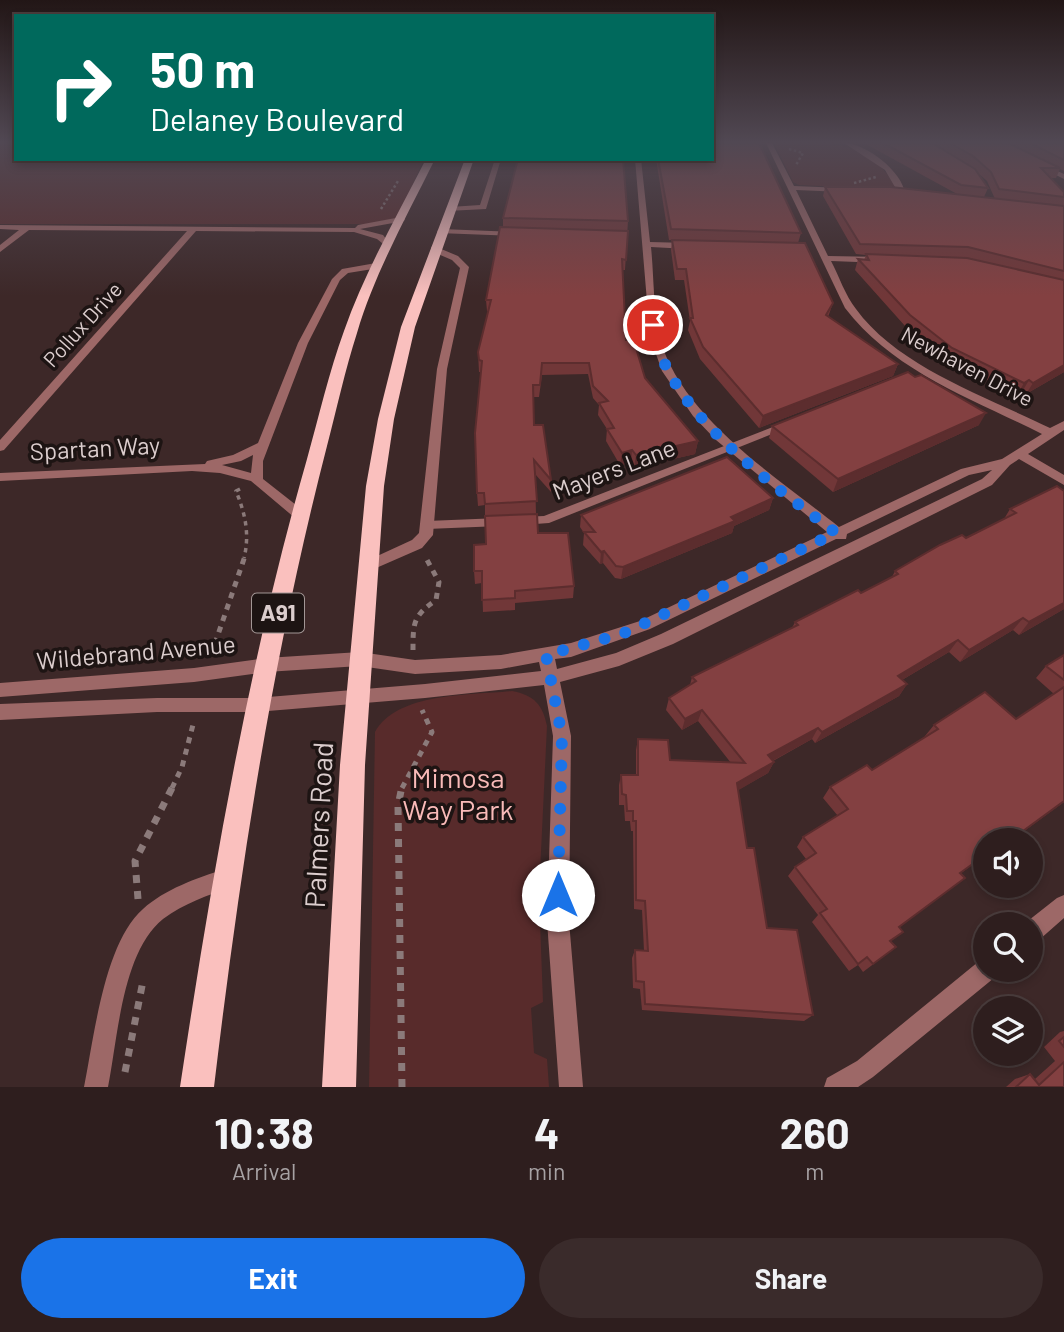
<!DOCTYPE html>
<html lang="en">
<head>
<meta charset="utf-8">
<style>
  body { margin:0; font-family:Barlow,sans-serif; background:#3a2b2b; color:#f1f3f6; height:100vh; display:flex; flex-direction:column; font-size:26px; white-space:nowrap }
  * { box-sizing:border-box; margin:0 }
  p { font-size:23px; color:#a7a2a4 }
  .icon { flex:none; width:38px; height:38px; fill:none; stroke:currentColor; stroke-width:2; stroke-linecap:round; stroke-linejoin:round }
  .map { position:relative; height:1087px; overflow:hidden }
  .sheet { display:flex; flex-direction:column; background:#2e1e1e; flex:1 }
  .sheet>* { flex:none }
  .hud { position:absolute; left:14px; top:14px; width:700px; height:147px; border-radius:0px; box-shadow:0 4px 10px #0003,0 0 0 2px #493c3c; background:#00695c; color:#fff; overflow:hidden }
  .controls { position:absolute; left:973px; top:828px; display:grid; gap:14px }
  .controls a { display:grid; place-items:center; width:70px; height:70px; border-radius:50%; background:#2e1e1e; box-shadow:0 4px 10px #0003,0 0 0 2px #493c3c; font-size:35px }
  .pin { position:absolute; display:grid; place-items:center; width:60px; height:60px; color:#fff; margin:-30px; border:4px solid #fff; border-radius:50%; box-shadow:0 2px 7px #0007 }
  .me { position:absolute; width:77px; margin:-38px; rotate:0deg; stroke-linejoin:round; filter:drop-shadow(0 0 5px #0008) }
  .turn { display:flex; align-items:center; gap:24px; height:147px; padding:0 21px; font-size:32px }
  .turn .icon { width:91px; height:91px; stroke-width:2.5 }
  .turn b { display:block; font-size:49px; line-height:60px }
  .eta { display:flex; justify-content:space-evenly; align-items:center; height:119px; text-align:center }
  .eta b { font-size:42px; font-weight:700; line-height:49px }
  .cta { display:flex; gap:14px; margin-top:auto; padding:14px 21px }
  .cta a { flex:1; height:80px; border-radius:42px; background:#1a73e8; color:#fff; font-size:28px; font-weight:700; line-height:80px; text-align:center }
  .cta a+a { background:#3a2b2b; color:#f1f3f6 }
  .map>svg:first-child { display:block }
</style>
</head>
<body>
<div class="map">
<svg width="1064" height="1087" viewBox="0 0 1064 1087">
  <rect width="100%" height="100%" fill="#3d2828"/>
  <g fill="#582b2b">
    <path d="M0,143H16V159H424L398,218L366,224H0Z"/>
    <path d="M774,143C824,143 867,137 895,186L889,189L799,185L793,182Z"/>
    <path d="M512,691C534,695 543,705 547,726L539,894L543,1002L531,1008L534,1053L547,1059L549,1087H369L375,732C397,692 472,695 512,691Z"/>
  </g>
  <g fill="none" stroke-linecap="round" stroke-linejoin="round">
    <g stroke="#8b7a7a" stroke-width="2.5" stroke-dasharray="2.5 2.5" stroke-linecap="butt">
      <path d="M789,149L803,153L796,165"/>
      <path d="M854,183L876,177"/>
      <path d="M381,209L398,181"/>
    </g>
    <path stroke="#8b7a7a" stroke-width="3.5" stroke-dasharray="4.5 4.5" stroke-linecap="butt" d="M240,489L236,491C245,513 250,534 244,558"/>
    <g stroke="#8b7a7a" stroke-width="5" stroke-dasharray="6 6" stroke-linecap="butt">
      <path d="M413,650C413,623 413,616 436,600L439,582L426,558"/>
      <path d="M211,655L245,556"/>
      <path d="M172,788L182,767L194,721"/>
      <path d="M402,788L432,732L422,710"/>
    </g>
    <g stroke="#8b7a7a" stroke-width="7" stroke-dasharray="8 8" stroke-linecap="butt">
      <path d="M138,899L135,861L173,786"/>
      <path d="M125,1072L143,981"/>
      <path d="M402,1087L398,806L402,786"/>
    </g>
    <g fill="#9d6867" fill-rule="evenodd">
      <path d="M783,423L787,424V428L549,523L522,525L516,521L522,517L544,516Z"/>
      <path d="M500,518L506,522L500,526L427,529L421,525L427,521Z"/>
    </g>
    <g fill="#9d6867" fill-rule="evenodd">
      <path d="M766,143H772L794,186L843,188L847,190L843,192L796,190L828,256L884,257L888,260L884,263L831,261C839,276 845,295 856,309C898,367 987,397 1050,428L1064,421V430L1028,454L1064,475V485L1019,459L1010,465L992,485L673,644L619,666L560,682L571,736L569,921L583,1087H559L547,921L553,736L544,685L425,698L256,712H157L0,720V704L157,698H256L425,684L541,671L539,662L501,669L415,674L360,666L266,672L194,682L0,697V683L194,668L266,658L360,652L415,660L501,655L571,643L640,621L827,532L716,440L693,416L662,371L650,337L635,159H641L650,242L688,243L692,246L688,249L651,247C654,276 653,309 660,338C680,416 778,478 839,527L961,469L1002,459L1042,434C973,399 894,372 845,308ZM992,470L982,479L661,634L616,653L557,669L555,659L571,657L650,629L836,539H846L847,534L969,475Z"/>
      <path d="M844,143C866,143 903,172 905,194H899L885,170Z"/>
      <path d="M495,159H501L486,209L447,211V207H450L480,205Z"/>
      <path d="M1038,164H1042L1064,174V179L1038,166Z"/>
      <path d="M401,217L405,219L404,221L360,229L383,235L391,245L387,247L377,239L354,232L196,231L4,450L0,451V440L187,231L29,230L0,252V245L19,230L0,229V225L355,228L358,225Z"/>
      <path d="M441,229L517,232L521,234L517,236L438,233L437,231Z"/>
      <path d="M434,246L458,256L469,267L447,369L433,535L422,548L367,572L362,571L360,567L362,563L412,540L419,533L437,369L460,268L452,260L431,251V247Z"/>
      <path d="M376,263L380,266L379,268L348,273L340,280L308,343L263,461V479L305,512L307,515L305,518H295L251,481L220,473L192,471L0,481V473L205,464L207,461L233,455L258,443L298,343L332,279L342,269ZM253,455L251,473L222,465L241,461Z"/>
      <path d="M225,869L232,872L235,879L232,886C208,896 184,903 163,919C122,952 118,1037 108,1087H84C94,1038 104,943 143,909C165,889 197,878 225,869Z"/>
      <path d="M1064,895V918L1039,940L1031,943V924H1024L1057,898Z"/>
      <path d="M985,959V970H997L994,978L873,1077L858,1087H824L827,1078L857,1061L978,962Z"/>
    </g>
    <g fill="#fac0be" fill-rule="evenodd">
      <path d="M426,159H435C407,216 375,272 357,333C345,370 337,408 327,446C272,659 240,869 214,1087H180C212,875 248,665 307,459C319,416 329,372 344,331C365,271 397,216 426,159Z"/>
      <path d="M465,159H474L415,327L394,419L384,486L365,765L356,1087H322L340,765L366,486L378,419L401,327Z"/>
    </g>
  </g>
  <g fill="#713738" fill-rule="evenodd">
    <path d="M864,143H1064V171L1060,169L1056,178H1051L1064,192V372L1026,394L1022,392L1017,395L946,360L905,326L855,270L858,259L864,260L866,255L856,254L823,196L825,187L957,194ZM978,173L987,181L995,199L984,197L988,188Z"/>
    <path d="M656,159H712L801,233L798,243L833,303L828,317L898,364L893,376L759,428L700,359L688,330L690,321L684,280H675L671,250L672,240H669Z"/>
    <path d="M503,218L628,221L625,270H622L626,340L645,378L698,441L695,454L634,468L631,463L620,465L606,441L607,429L598,415L599,405L593,398L588,374L542,375L539,397H533L534,425L551,480V492L535,474L536,514L485,516V505L478,506L477,493L481,372H479L478,352L488,311H487L486,300L503,227Z"/>
    <path d="M979,425L833,492L769,438L772,426Z"/>
    <path d="M1064,491V609L1019,635L1013,630L960,662L949,652L902,680L907,684L899,696L815,743L812,739L773,761L774,762L768,773L738,790L747,848L767,928L813,1015L804,1021L642,1010L640,989L633,988L632,958L635,950L644,951L642,910L634,909L633,831H631L630,821H625L624,805H619V785L621,775H636V750L638,739L670,760L731,763L698,721L682,730L666,710L669,698L690,685L692,677L792,628L795,622L861,593L892,577L895,571L1004,519L1010,509Z"/>
    <path d="M773,498L769,510L734,526L732,533L621,579L615,578L603,563L600,564L583,545L584,533L580,527L581,515Z"/>
    <path d="M538,533L574,586L573,598L515,603V610L483,612L482,583L475,584L474,571L486,544Z"/>
    <path d="M1064,655V802L1024,831L985,840V861L982,858L961,873L965,878L899,927L891,942L896,947L863,972L858,965L849,971L812,922L818,915L788,876L795,867L806,859L797,847L803,837L838,816L823,798L830,787L872,770L926,737L925,736L934,725L1016,719L1054,694L1036,678L1046,666Z"/>
    <path d="M1064,1031V1087H1006L1015,1079L1030,1074L1035,1079L1055,1061L1044,1047L1060,1032Z"/>
  </g>
  <g fill="#5c2d2e">
    <path d="M898,364L893,376L759,428L763,416Z"/>
    <path d="M1064,365V372L1026,394L1033,383Z"/>
    <path d="M1029,380L1022,392L1017,395L1024,383Z"/>
    <path d="M986,413L979,425L833,492L838,479Z"/>
    <path d="M698,441L695,454L634,468L636,455Z"/>
    <path d="M632,450L631,463L620,465L622,453Z"/>
    <path d="M773,498L769,510L734,526L732,533L621,579L623,567Z"/>
    <path d="M604,551L603,563L600,564L601,552Z"/>
    <path d="M1064,603V609L1019,635L1029,622Z"/>
    <path d="M1023,618L1013,630L960,662L969,650Z"/>
    <path d="M958,640L949,652L890,687L898,676Z"/>
    <path d="M907,684L899,696L815,743L822,732Z"/>
    <path d="M702,710L698,721L682,730L685,719Z"/>
    <path d="M818,728L812,739L763,766L768,755Z"/>
    <path d="M774,762L768,773L732,794L737,783Z"/>
    <path d="M1064,801L1061,804L1012,840L1023,831Z"/>
  </g>
  <g fill="#834041" stroke="#5c2d2e" stroke-width="2">
    <path d="M712,143H759L801,233L671,229L658,159H712Z"/>
    <path d="M883,143H932L975,169L988,188L961,185Z"/>
    <path d="M950,143H1008L1060,168H1041L1064,192V197L999,189L991,172L973,156Z"/>
    <path d="M1030,143H1064V160Z"/>
    <path d="M518,159H623L628,221L503,218Z"/>
    <path d="M825,187H891L1064,206V271L968,247L860,244Z"/>
    <path d="M500,227L628,231L626,260L622,259L626,340H631L636,348L645,378L698,441L636,455L632,450L622,453L607,429L614,428L599,403L608,401L593,386L589,363H542L540,385H533L534,425H543L551,480L534,460L537,501L485,504L484,493H477L475,433L482,361L479,360L478,352L491,300H486Z"/>
    <path d="M672,240L805,243L833,303L826,315L898,364L763,416L703,347L690,318H693L686,269H677Z"/>
    <path d="M866,254L967,258L1064,280V365L1033,383L1029,380L1024,383L952,348L910,315L858,259L869,260Z"/>
    <path d="M908,372L915,377L921,375L986,413L838,479L772,426Z"/>
    <path d="M727,457L773,498L731,517L735,521L623,567L616,566L604,551L601,552L584,532H595L581,515Z"/>
    <path d="M1057,486L1064,491V603L1029,622L1023,618L969,650L958,640L898,676L907,684L822,732L818,728L768,755L774,762L737,783L747,848H754L767,928L797,930L813,1015L645,1004L644,982L636,981L635,950L648,951L645,901L636,900V821H633V811H627L626,795L622,794L621,775H638V739L668,740L670,760L745,763L702,710L685,719L669,698L696,681L692,677L798,625L795,622L858,590L861,593L898,574L895,571L940,545L962,535L966,538L1016,513L1010,509Z"/>
    <path d="M537,514L538,533H568L574,586L515,591V598L482,600V571H474V545L486,544L485,516Z"/>
    <path d="M1064,655V680L1046,666Z"/>
    <path d="M1064,687V801L1023,831L1029,836L1023,840H985V855L960,873L965,878L899,927L903,932L890,941L896,947L873,964L867,957L858,964L820,913L827,909L795,867L816,853L803,837L848,809L830,787L867,765L872,770L938,729L934,725L985,692L1016,719Z"/>
    <path d="M1064,1037V1047L1059,1041Z"/>
    <path d="M1064,1062V1087H1016L1030,1074L1039,1085Z"/>
  </g>
  <linearGradient id="sky" x2="0" y2="1"><stop stop-color="#221616"/><stop offset="0.48" stop-color="#514853"/><stop offset="1" stop-color="#514853" stop-opacity="0"/></linearGradient>
  <rect width="1064" height="296" fill="url(#sky)"/>
  <g fill="none" stroke-linecap="round" stroke-linejoin="round">
    <path stroke="#1a73e8" stroke-width="12" stroke-dasharray="0 21.6" d="M558,895L562,736L546,655L622,634L836,533C772,484 664,409 653,325"/>
  </g>
  <g text-anchor="middle" stroke-width="7" stroke-linejoin="round" paint-order="stroke">
    <g font-size="21" fill="#dbcdcd" stroke="#1d1413">
      <text transform="translate(83 325) rotate(-48)" y="7">Pollux Drive</text>
      <text transform="translate(967 367) rotate(28)" y="7">Newhaven Drive</text>
    </g>
    <rect fill="#1d1413" stroke="#a29695" stroke-width="2" x="252" y="593.5" width="52" height="39" rx="5"/>
    <g font-size="23" font-weight="bold" fill="#dbcdcd">
      <text x="278" y="621">A91</text>
    </g>
    <g font-size="24" fill="#dbcdcd" stroke="#1d1413">
      <text transform="translate(95 449) rotate(-3)" y="8">Spartan Way</text>
      <text transform="translate(614 470) rotate(-21)" y="8">Mayers Lane</text>
      <text transform="translate(136 653) rotate(-5)" y="8">Wildebrand Avenue</text>
    </g>
    <g font-size="28" fill="#f9bab8" stroke="#1d1413">
      <text x="458" y="788">Mimosa<tspan x="458" dy="32">Way Park</tspan></text>
    </g>
    <g font-size="28" fill="#dbcdcd" stroke="#1d1413">
      <text transform="translate(319 825) rotate(-87)" y="10">Palmers Road</text>
    </g>
  </g>
</svg>
<div class="controls">
<a><svg class="icon" aria-label="sound" viewBox="0 0 24 24"><path d="M4 9h4l5-4v14l-5-4H4zM17 9q2 3 0 6"/></svg></a>
<a><svg class="icon" aria-label="search" viewBox="0 0 24 24"><circle cx="10" cy="10" r="6"/><path d="M15 15l6 6"/></svg></a>
<a><svg class="icon" aria-label="layers" viewBox="0 0 24 24"><path d="M12 4l9 5-9 5-9-5zM3 14l9 5 9-5"/></svg></a>
</div>
<div class="pin" style="left:653px;top:325px;background:#d93025"><svg class="icon" aria-label="arrive" viewBox="0 0 24 24"><path d="M6 21V4h12l-3 4 3 4H6"/></svg></div>
<svg class="me" style="left:558px;top:895px" viewBox="-20 -20 40 40"><circle r="19" fill="#fff"/><path d="M0-13L10 11 0 6-10 11z" fill="#1a73e8"/></svg>
<div class="hud">
<div class="turn"><svg class="icon" aria-label="right" viewBox="0 0 24 24"><path d="M7 20v-9h11M14 6l5 5-5 5"/></svg><div><b>50 m</b>Delaney Boulevard</div></div>
</div>
</div>
<section class="sheet">
<div class="eta">
<div><b>10:38</b><p>Arrival</p></div>
<div><b>4</b><p>min</p></div>
<div><b>260</b><p>m</p></div>
</div>
<div class="cta"><a>Exit</a><a>Share</a></div>
</section>
</body>
</html>
